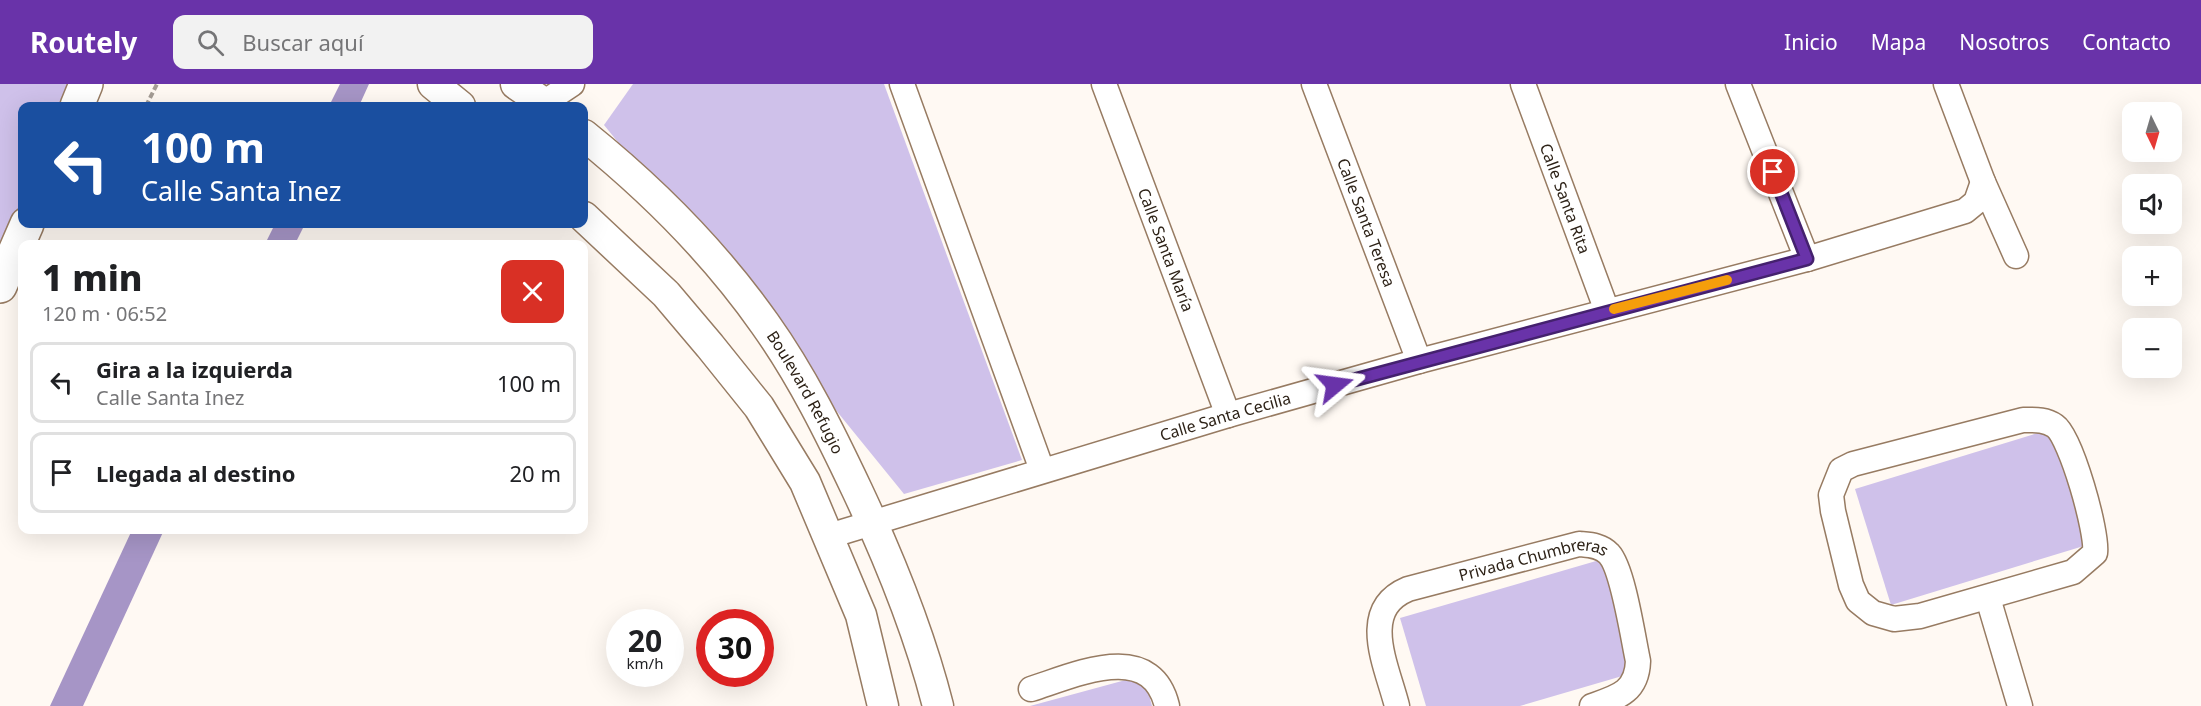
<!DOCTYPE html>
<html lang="es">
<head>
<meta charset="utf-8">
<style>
  body { margin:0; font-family:"Noto Sans",sans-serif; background:#f2f2f2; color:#202124; height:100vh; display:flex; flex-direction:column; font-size:22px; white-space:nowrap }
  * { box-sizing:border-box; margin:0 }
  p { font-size:20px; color:#757577 }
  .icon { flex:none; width:33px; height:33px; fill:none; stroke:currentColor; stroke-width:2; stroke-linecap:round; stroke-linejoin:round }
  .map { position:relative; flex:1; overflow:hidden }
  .side { position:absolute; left:18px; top:156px; width:570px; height:294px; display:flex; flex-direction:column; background:#fff; border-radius:12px; box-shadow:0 6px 24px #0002 }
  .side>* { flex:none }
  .banner { position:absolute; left:18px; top:18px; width:570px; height:126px; border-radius:12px; box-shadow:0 6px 24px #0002; background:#1a4fa0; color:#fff; overflow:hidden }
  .needle { width:39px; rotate:175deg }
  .fabs { position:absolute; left:2122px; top:18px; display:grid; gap:12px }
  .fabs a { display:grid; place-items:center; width:60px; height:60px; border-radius:12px; background:#fff; box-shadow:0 6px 24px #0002; font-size:30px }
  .speed { position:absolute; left:606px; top:525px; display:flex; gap:12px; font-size:30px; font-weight:700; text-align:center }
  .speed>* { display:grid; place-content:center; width:78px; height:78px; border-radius:50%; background:#fff; box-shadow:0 6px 24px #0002; line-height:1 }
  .speed small { font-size:15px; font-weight:400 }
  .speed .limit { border:9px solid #d22; background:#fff; color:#111 }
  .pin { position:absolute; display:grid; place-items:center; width:51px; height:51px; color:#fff; margin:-26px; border:3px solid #fff; border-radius:50%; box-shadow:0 2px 6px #0007 }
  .me { position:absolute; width:66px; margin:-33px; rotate:74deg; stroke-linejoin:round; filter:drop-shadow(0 0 4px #0008) }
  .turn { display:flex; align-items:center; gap:21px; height:126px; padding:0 24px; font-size:27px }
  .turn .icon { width:78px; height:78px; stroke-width:2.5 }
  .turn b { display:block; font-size:42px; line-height:51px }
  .round { display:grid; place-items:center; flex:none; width:63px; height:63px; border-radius:12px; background:#f2f2f2 }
  .headline { display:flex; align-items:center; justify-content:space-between; height:102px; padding:0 24px }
  h1 { font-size:36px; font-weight:800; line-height:45px }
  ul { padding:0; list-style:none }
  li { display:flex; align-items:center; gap:18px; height:81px; margin:0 12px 9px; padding:0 12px; border:3px solid #e0e0e0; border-radius:12px }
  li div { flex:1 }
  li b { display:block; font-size:22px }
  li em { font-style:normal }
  header { display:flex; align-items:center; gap:36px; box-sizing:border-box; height:84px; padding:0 30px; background:#6933a9; color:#fff }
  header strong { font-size:28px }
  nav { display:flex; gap:33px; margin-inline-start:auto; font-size:21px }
  .search { width:420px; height:54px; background:#f2f2f2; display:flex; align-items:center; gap:15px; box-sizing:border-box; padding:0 21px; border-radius:12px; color:#757577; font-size:22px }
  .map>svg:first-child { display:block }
</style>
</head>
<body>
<header>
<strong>Routely</strong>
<div class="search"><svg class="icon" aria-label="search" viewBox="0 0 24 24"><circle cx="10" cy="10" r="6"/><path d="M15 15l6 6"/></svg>Buscar aquí</div>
<nav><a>Inicio</a><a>Mapa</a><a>Nosotros</a><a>Contacto</a></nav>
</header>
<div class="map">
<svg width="2201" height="622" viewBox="0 0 2201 622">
  <rect width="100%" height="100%" fill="#fff9f3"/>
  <g fill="#cfc1ea">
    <path d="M0,0H80L70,22H22V135L0,188Z"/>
    <path d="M633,0H884L1022,376L904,410L604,41Z"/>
    <path d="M2051,345L2087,461L1891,521L1855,405Z"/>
    <path d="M1603,475L1636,588L1520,622H1426L1400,534Z"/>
    <path d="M1144,591L1152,622H1030Z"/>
  </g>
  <g fill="#a695c6">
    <path d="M340,0H369L359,22H329Z"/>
    <path d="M275,140H305L295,160H265Z"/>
    <path d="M132,446H164L83,622H50Z"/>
  </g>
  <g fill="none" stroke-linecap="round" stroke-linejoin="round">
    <defs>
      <g id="minor">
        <path d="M902,0L1042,386"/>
        <path id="s1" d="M1104,0L1228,331"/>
        <path id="s2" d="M1314,0L1419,277"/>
        <path id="s3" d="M1523,0L1607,227"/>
        <path d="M1738,0L1807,175"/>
        <path d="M1946,0L1983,98L2016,172"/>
        <path d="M539,22L572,0"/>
        <path d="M2023,336C2034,336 2045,335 2055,342C2071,353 2098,449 2095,469L2073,488L1920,532L1894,535L1873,529L1858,517L1851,501L1833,427L1831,411L1841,386L1853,380Z"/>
        <path id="s4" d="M829,452L1228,331L1419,277L1807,175L1965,127L1976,118L1983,98"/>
        <path d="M1988,514L2020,622"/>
        <path d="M1031,605C1075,591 1151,555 1167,622"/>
        <path id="s5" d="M1397,622C1387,582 1358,526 1408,505L1579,460C1589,461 1601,461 1609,470C1623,485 1633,554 1638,577C1637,608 1618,613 1592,622"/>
      </g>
      <g id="tertiary">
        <path d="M433,0L460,22"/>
        <path d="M516,0L548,22"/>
        <path id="s6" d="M584,51C651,105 715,169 765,240C802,292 830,349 857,406C890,476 919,547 938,622"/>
        <path d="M584,133L666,210L710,262L759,323L805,398L861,531L883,622"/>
      </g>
      <g id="trunk">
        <path d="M77,22L86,0"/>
        <path d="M0,202L27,140"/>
      </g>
    </defs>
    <use href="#minor" stroke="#977b62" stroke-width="27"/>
    <use href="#tertiary" stroke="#977b62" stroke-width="33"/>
    <use href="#trunk" stroke="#977b62" stroke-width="36"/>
    <path stroke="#a49c94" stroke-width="4" stroke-dasharray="6 3" stroke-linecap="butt" d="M146,22L157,0"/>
    <use href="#minor" stroke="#fff" stroke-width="24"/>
    <use href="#tertiary" stroke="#fff" stroke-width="30"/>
    <use href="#trunk" stroke="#fff" stroke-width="33"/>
  </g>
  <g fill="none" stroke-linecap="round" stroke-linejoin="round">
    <defs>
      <path id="route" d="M1335,301L1807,175L1773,88"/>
    </defs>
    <use href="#route" stroke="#44216e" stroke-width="15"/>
    <use href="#route" stroke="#6933a9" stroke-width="10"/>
    <path stroke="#f59e0b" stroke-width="10" d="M1614,225L1727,196"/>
  </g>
  <g text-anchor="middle" stroke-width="5" stroke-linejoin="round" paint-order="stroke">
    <g font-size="16" fill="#2d2217" stroke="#fff">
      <text dy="6" stroke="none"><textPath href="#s3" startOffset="122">Calle Santa Rita</textPath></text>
      <text dy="6" stroke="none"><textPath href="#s2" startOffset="148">Calle Santa Teresa</textPath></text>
      <text dy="6" stroke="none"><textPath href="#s1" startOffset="177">Calle Santa María</textPath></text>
      <text dy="6" stroke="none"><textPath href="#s6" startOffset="342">Boulevard Refugio</textPath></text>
      <text dy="6" stroke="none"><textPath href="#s4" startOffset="414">Calle Santa Cecilia</textPath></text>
      <text dy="6" stroke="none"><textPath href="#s5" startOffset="261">Privada Chumbreras</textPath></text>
    </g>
  </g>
</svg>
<div class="fabs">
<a><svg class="needle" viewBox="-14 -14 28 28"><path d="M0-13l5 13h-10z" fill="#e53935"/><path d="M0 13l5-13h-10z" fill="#757577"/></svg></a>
<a><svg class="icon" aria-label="sound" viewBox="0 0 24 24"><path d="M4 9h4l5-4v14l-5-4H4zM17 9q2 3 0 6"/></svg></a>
<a>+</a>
<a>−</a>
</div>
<div class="speed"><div>20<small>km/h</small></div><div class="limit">30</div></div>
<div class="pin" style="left:1773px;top:88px;background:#d93025"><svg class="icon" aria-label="arrive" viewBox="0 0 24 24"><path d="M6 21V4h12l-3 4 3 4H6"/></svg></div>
<svg class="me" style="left:1335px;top:301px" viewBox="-20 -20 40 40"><path d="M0-17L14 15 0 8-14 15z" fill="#6933a9" stroke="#fff" stroke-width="4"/></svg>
<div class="banner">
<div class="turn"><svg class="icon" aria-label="left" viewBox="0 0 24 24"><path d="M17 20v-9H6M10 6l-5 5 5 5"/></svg><div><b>100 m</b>Calle Santa Inez</div></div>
</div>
<section class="side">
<div class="headline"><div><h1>1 min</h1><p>120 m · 06:52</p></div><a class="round" style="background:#d93025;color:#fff"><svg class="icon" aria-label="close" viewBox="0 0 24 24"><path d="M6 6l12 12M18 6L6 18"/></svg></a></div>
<ul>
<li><svg class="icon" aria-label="left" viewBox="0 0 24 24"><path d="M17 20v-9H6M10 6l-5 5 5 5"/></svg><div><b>Gira a la izquierda</b><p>Calle Santa Inez</p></div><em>100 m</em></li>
<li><svg class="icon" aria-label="arrive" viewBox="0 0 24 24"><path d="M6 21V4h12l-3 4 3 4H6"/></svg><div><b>Llegada al destino</b></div><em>20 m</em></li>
</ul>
</section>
</div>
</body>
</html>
